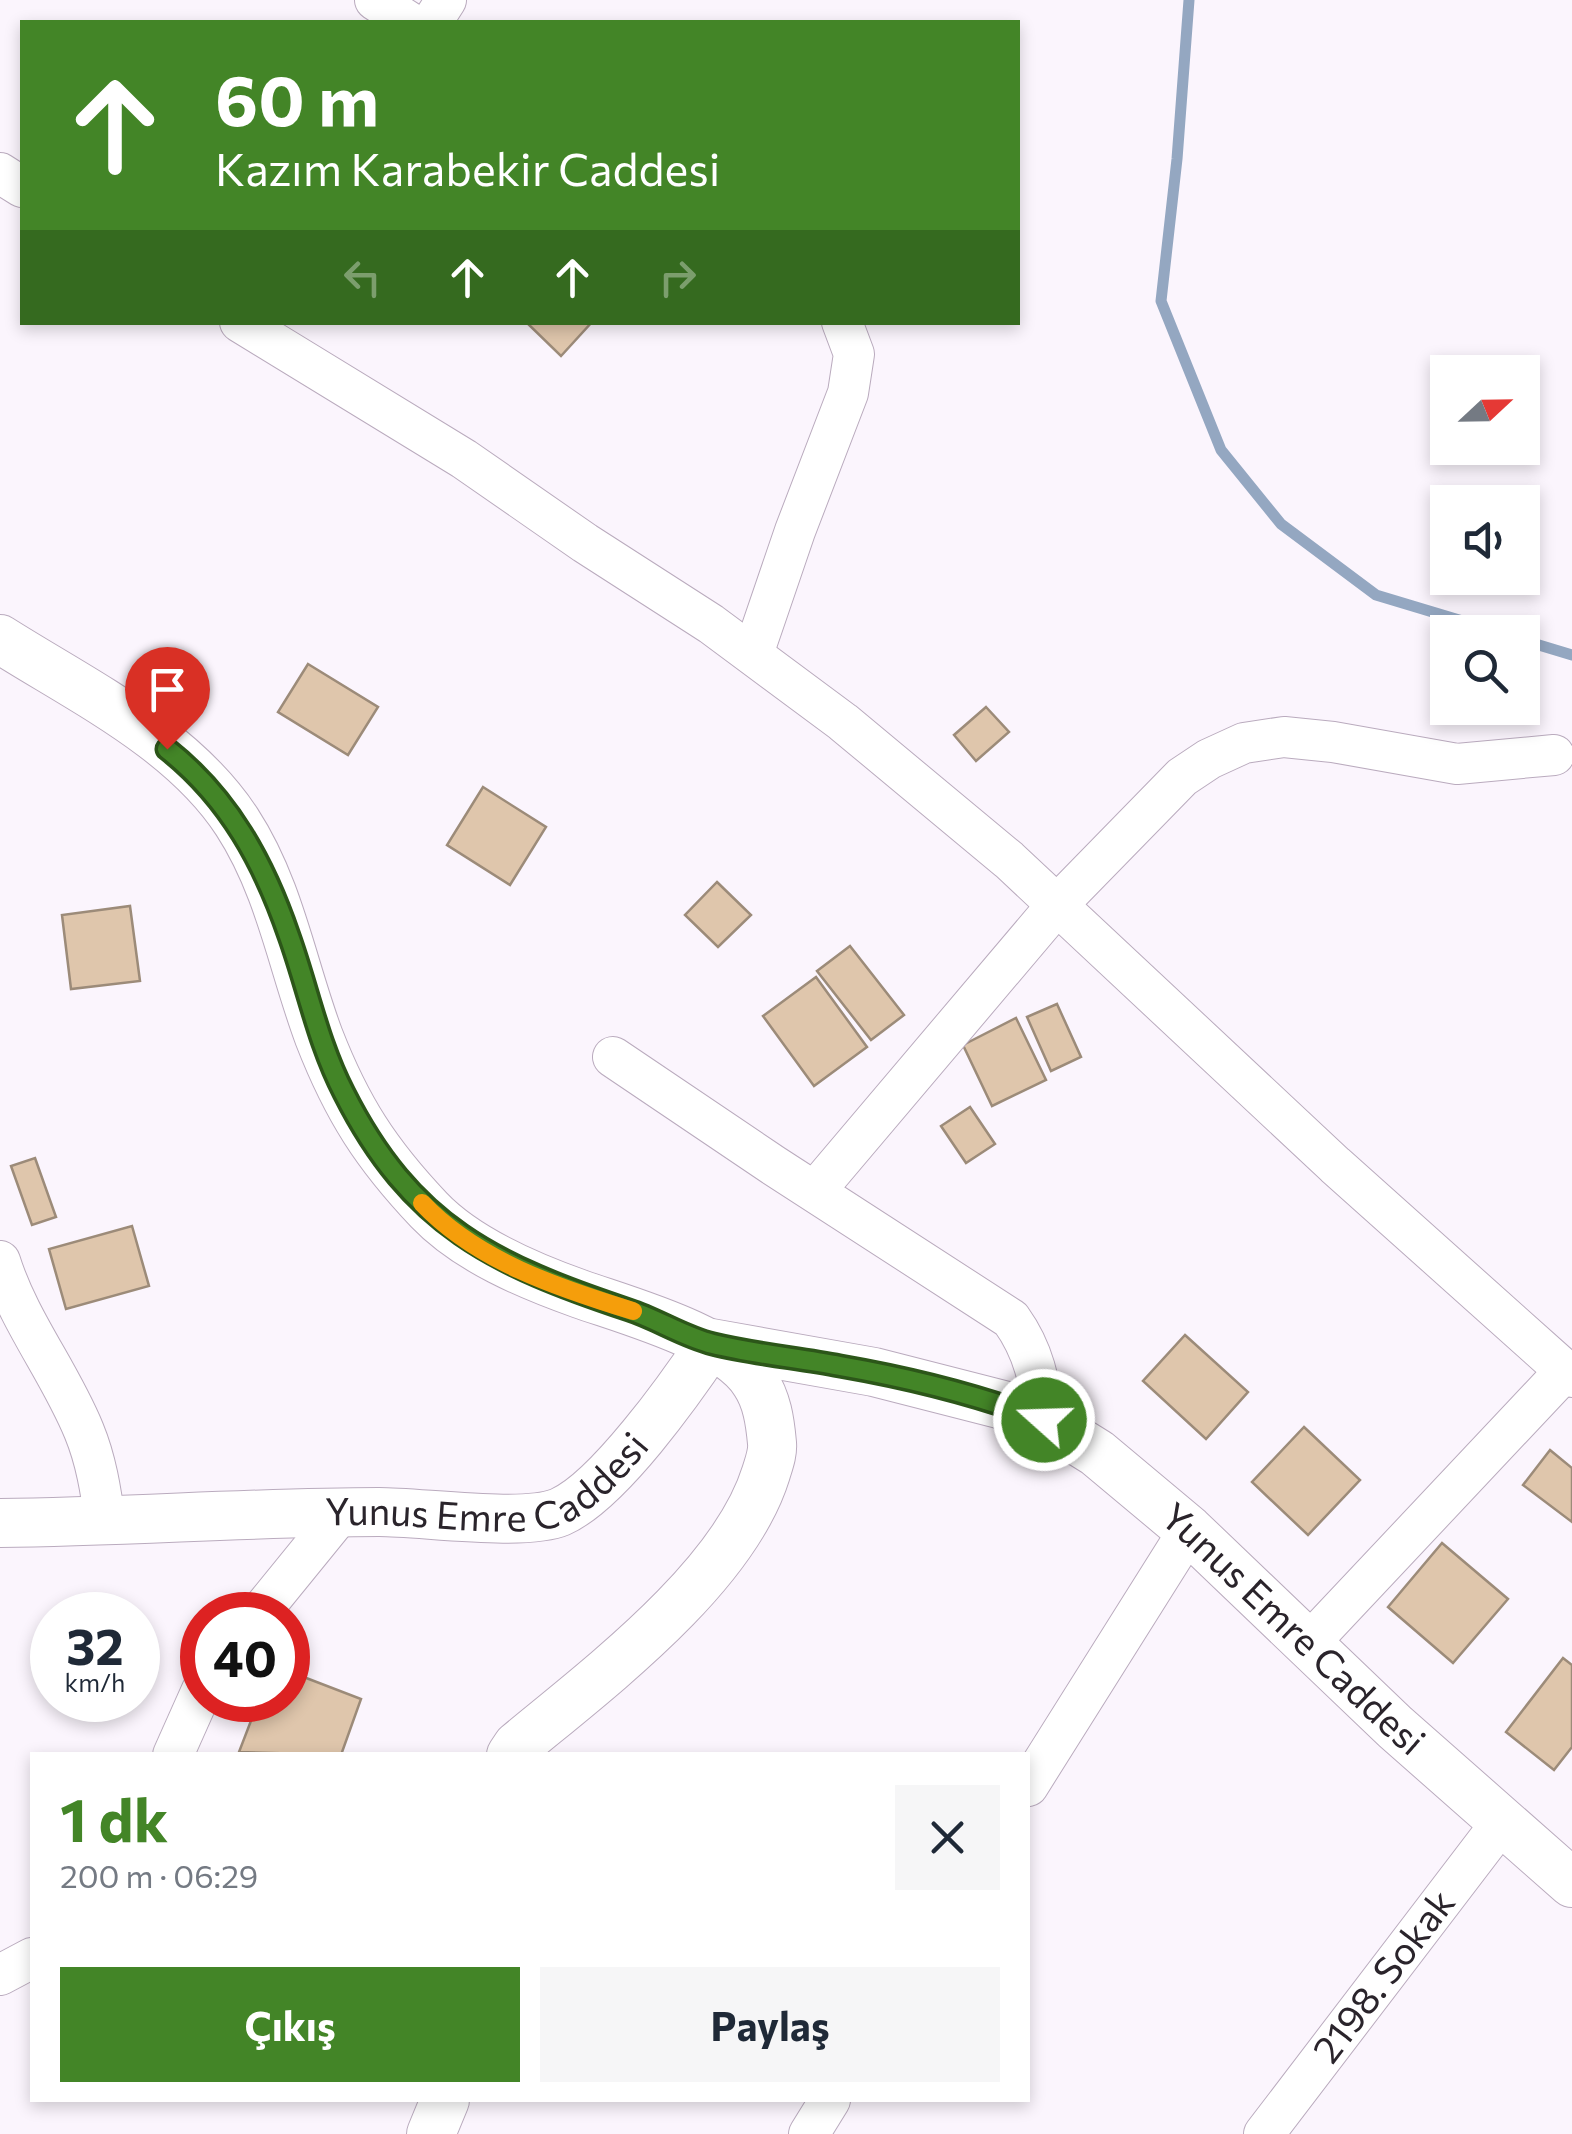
<!DOCTYPE html>
<html lang="tr">
<head>
<meta charset="utf-8">
<style>
  body { margin:0; font-family:Commissioner,sans-serif; background:#f6f6f7; color:#1f2937; height:100vh; display:flex; flex-direction:column; font-size:38px; white-space:nowrap }
  * { box-sizing:border-box; margin:0 }
  p { font-size:32px; color:#747a83 }
  .icon { flex:none; width:55px; height:55px; fill:none; stroke:currentColor; stroke-width:2; stroke-linecap:round; stroke-linejoin:round }
  .map { position:relative; flex:1; overflow:hidden }
  .details { position:absolute; left:30px; top:1752px; width:1000px; height:350px; display:flex; flex-direction:column; background:#fff; border-radius:0px; box-shadow:0 5px 15px #0003 }
  .details>* { flex:none }
  .top-card { position:absolute; left:20px; top:20px; width:1000px; height:305px; border-radius:0px; box-shadow:0 5px 15px #0003; background:#438527; color:#fff; overflow:hidden }
  .needle { width:65px; rotate:68deg }
  .tools { position:absolute; left:1430px; top:355px; display:grid; gap:20px }
  .tools a { display:grid; place-items:center; width:110px; height:110px; border-radius:0px; background:#fff; box-shadow:0 5px 15px #0003; font-size:50px }
  .speed { position:absolute; left:30px; top:1592px; display:flex; gap:20px; font-size:50px; font-weight:700; text-align:center }
  .speed>* { display:grid; place-content:center; width:130px; height:130px; border-radius:50%; background:#fff; box-shadow:0 5px 15px #0003; line-height:1 }
  .speed small { font-size:25px; font-weight:400 }
  .speed .limit { border:15px solid #d22; background:#fff; color:#111 }
  .pin { position:absolute; display:grid; place-items:center; width:85px; height:85px; color:#fff; margin:-102px -42px; border-radius:50% 50% 50% 0; rotate:-45deg; box-shadow:0 0 10px #0007 }
  .pin .icon { rotate:45deg }
  .me { position:absolute; width:110px; margin:-55px; rotate:290deg; stroke-linejoin:round; filter:drop-shadow(0 0 8px #0008) }
  .turn { display:flex; align-items:center; gap:35px; height:210px; padding:0 30px; font-size:45px }
  .turn .icon { width:130px; height:130px; stroke-width:2.5 }
  .turn b { display:block; font-size:70px; line-height:85px }
  .lanes { display:flex; align-items:center; height:95px; padding:0 30px; background:#0003; justify-content:center; gap:50px; direction:ltr }
  .lanes .off { opacity:.35 }
  .round { display:grid; place-items:center; flex:none; width:105px; height:105px; border-radius:0px; background:#f6f6f7 }
  .overview { display:flex; align-items:center; justify-content:space-between; height:170px; padding:0 30px }
  h1 { font-size:60px; font-weight:700; line-height:75px; color:#438527 }
  .action { display:flex; gap:20px; margin-top:auto; padding:20px 30px }
  .action a { flex:1; height:115px; border-radius:0px; background:#438527; color:#fff; font-size:40px; font-weight:700; line-height:115px; text-align:center }
  .action a+a { background:#f6f6f7; color:#1f2937 }
  .map>svg:first-child { display:block }
</style>
</head>
<body>
<div class="map">
<svg width="1572" height="2134" viewBox="0 0 1572 2134">
  <rect width="100%" height="100%" fill="#fbf5fd"/>
  <g fill="none" stroke-linecap="round" stroke-linejoin="round">
    <g stroke="#94a7c1" stroke-width="11">
      <path d="M1189,0L1177,159L1161,301L1221,450L1281,524L1376,595L1499,632"/>
      <path d="M1522,640L1572,655"/>
    </g>
  </g>
  <g fill="#dfc6ac" stroke="#9c8b79" stroke-width="2.5">
    <path d="M526,322H592L561,356Z"/>
    <path d="M308,664L378,707L348,755L278,712Z"/>
    <path d="M986,707L1009,732L976,761L954,735Z"/>
    <path d="M483,787L546,827L510,885L447,845Z"/>
    <path d="M717,882L751,915L718,947L685,915Z"/>
    <path d="M130,906L140,981L71,989L62,915Z"/>
    <path d="M850,946L904,1015L871,1040L817,971Z"/>
    <path d="M816,977L867,1047L814,1086L763,1016Z"/>
    <path d="M1057,1004L1081,1057L1051,1071L1027,1017Z"/>
    <path d="M1016,1018L1046,1080L992,1106L963,1045Z"/>
    <path d="M970,1107L995,1144L966,1163L941,1126Z"/>
    <path d="M35,1158L56,1217L32,1225L11,1166Z"/>
    <path d="M132,1226L149,1286L66,1309L49,1249Z"/>
    <path d="M1185,1335L1248,1392L1206,1439L1143,1381Z"/>
    <path d="M1304,1427L1360,1480L1308,1535L1252,1482Z"/>
    <path d="M1550,1450L1572,1468V1522L1523,1485Z"/>
    <path d="M1442,1543L1508,1599L1453,1663L1388,1607Z"/>
    <path d="M1563,1658L1572,1665V1747L1554,1770L1506,1732Z"/>
    <path d="M288,1671L361,1699L341,1755L239,1752L259,1700H288Z"/>
  </g>
  <g fill="none" stroke-linecap="round" stroke-linejoin="round">
    <defs>
      <g id="minor">
        <path d="M375,0L409,22"/>
        <path d="M432,22L446,0"/>
        <path d="M0,173L22,187"/>
        <path d="M240,322L464,459L585,543L711,624L843,722L1009,860L1335,1165L1572,1377"/>
        <path d="M753,654L795,531L848,393L854,354L842,322"/>
        <path d="M613,1057L773,1165L1011,1319C1034,1351 1040,1382 1044,1420"/>
        <path d="M815,1191L1057,905L1182,777L1209,759L1244,743L1284,737L1333,742L1457,764L1554,755"/>
        <path d="M0,1261C19,1322 60,1372 84,1431C96,1460 101,1491 105,1522"/>
        <path d="M258,1615L341,1513"/>
        <path d="M1309,1643L1565,1371"/>
        <path d="M173,1755L202,1690"/>
        <path d="M1028,1786L1189,1530"/>
        <path d="M0,1975L32,1958"/>
        <path d="M809,2134L830,2100"/>
        <path id="s1" d="M1264,2134L1502,1822"/>
      </g>
      <g id="tertiary">
        <path d="M0,639C82,691 183,739 237,822C280,888 292,965 319,1037C347,1109 376,1154 429,1210C467,1250 529,1276 580,1294C628,1311 728,1338 755,1382C767,1400 770,1421 772,1443C773,1453 769,1463 766,1473C734,1577 599,1678 517,1746L511,1755"/>
        <path id="s2" d="M0,1523C126,1522 253,1512 379,1512C422,1512 524,1527 560,1512C608,1491 681,1388 711,1343L874,1372L1003,1405L1044,1420L1097,1453L1189,1530L1395,1727L1572,1883"/>
        <path d="M431,2134L445,2100"/>
      </g>
    </defs>
    <use href="#minor" stroke="#baabbe" stroke-width="42"/>
    <use href="#tertiary" stroke="#baabbe" stroke-width="50"/>
    <use href="#minor" stroke="#fff" stroke-width="40"/>
    <use href="#tertiary" stroke="#fff" stroke-width="48"/>
  </g>
  <g fill="none" stroke-linecap="round" stroke-linejoin="round">
    <defs>
      <path id="route" d="M167,749C229,798 264,863 289,936C308,989 318,1043 344,1093C411,1226 494,1265 629,1310C657,1319 684,1337 713,1344C754,1354 798,1358 840,1366C909,1378 978,1395 1044,1420"/>
    </defs>
    <use href="#route" stroke="#2c5619" stroke-width="25"/>
    <use href="#route" stroke="#438527" stroke-width="18"/>
    <path stroke="#f59e0b" stroke-width="18" d="M422,1203C477,1261 558,1288 633,1311"/>
  </g>
  <g text-anchor="middle" stroke-width="10" stroke-linejoin="round" paint-order="stroke">
    <g font-size="38" fill="#2a242b" stroke="#fbf5fd">
      <text dy="13" stroke="none"><textPath href="#s2" startOffset="498">Yunus Emre Caddesi</textPath></text>
      <text dy="13" stroke="none"><textPath href="#s2" startOffset="1458">Yunus Emre Caddesi</textPath></text>
      <text dy="13" stroke="none"><textPath href="#s1" startOffset="198">2198. Sokak</textPath></text>
    </g>
  </g>
</svg>
<div class="tools">
<a><svg class="needle" viewBox="-14 -14 28 28"><path d="M0-13l5 13h-10z" fill="#e53935"/><path d="M0 13l5-13h-10z" fill="#747a83"/></svg></a>
<a><svg class="icon" aria-label="sound" viewBox="0 0 24 24"><path d="M4 9h4l5-4v14l-5-4H4zM17 9q2 3 0 6"/></svg></a>
<a><svg class="icon" aria-label="search" viewBox="0 0 24 24"><circle cx="10" cy="10" r="6"/><path d="M15 15l6 6"/></svg></a>
</div>
<div class="speed"><div>32<small>km/h</small></div><div class="limit">40</div></div>
<div class="pin" style="left:167px;top:749px;background:#d93025"><svg class="icon" aria-label="arrive" viewBox="0 0 24 24"><path d="M6 21V4h12l-3 4 3 4H6"/></svg></div>
<svg class="me" style="left:1044px;top:1420px" viewBox="-20 -20 40 40"><circle r="17" fill="#438527" stroke="#fff" stroke-width="3"/><path d="M0-11L8 9 0 5-8 9z" fill="#fff"/></svg>
<div class="top-card">
<div class="turn"><svg class="icon" aria-label="ahead" viewBox="0 0 24 24"><path d="M12 20V5M6 11l6-6 6 6"/></svg><div><b>60 m</b>Kazım Karabekir Caddesi</div></div>
<div class="lanes"><svg class="icon off" aria-label="left" viewBox="0 0 24 24"><path d="M17 20v-9H6M10 6l-5 5 5 5"/></svg><svg class="icon" aria-label="ahead" viewBox="0 0 24 24"><path d="M12 20V5M6 11l6-6 6 6"/></svg><svg class="icon" aria-label="ahead" viewBox="0 0 24 24"><path d="M12 20V5M6 11l6-6 6 6"/></svg><svg class="icon off" aria-label="right" viewBox="0 0 24 24"><path d="M7 20v-9h11M14 6l5 5-5 5"/></svg></div>
</div>
<section class="details">
<div class="overview"><div><h1>1 dk</h1><p>200 m · 06:29</p></div><a class="round"><svg class="icon" aria-label="close" viewBox="0 0 24 24"><path d="M6 6l12 12M18 6L6 18"/></svg></a></div>
<div class="action"><a>Çıkış</a><a>Paylaş</a></div>
</section>
</div>
</body>
</html>
